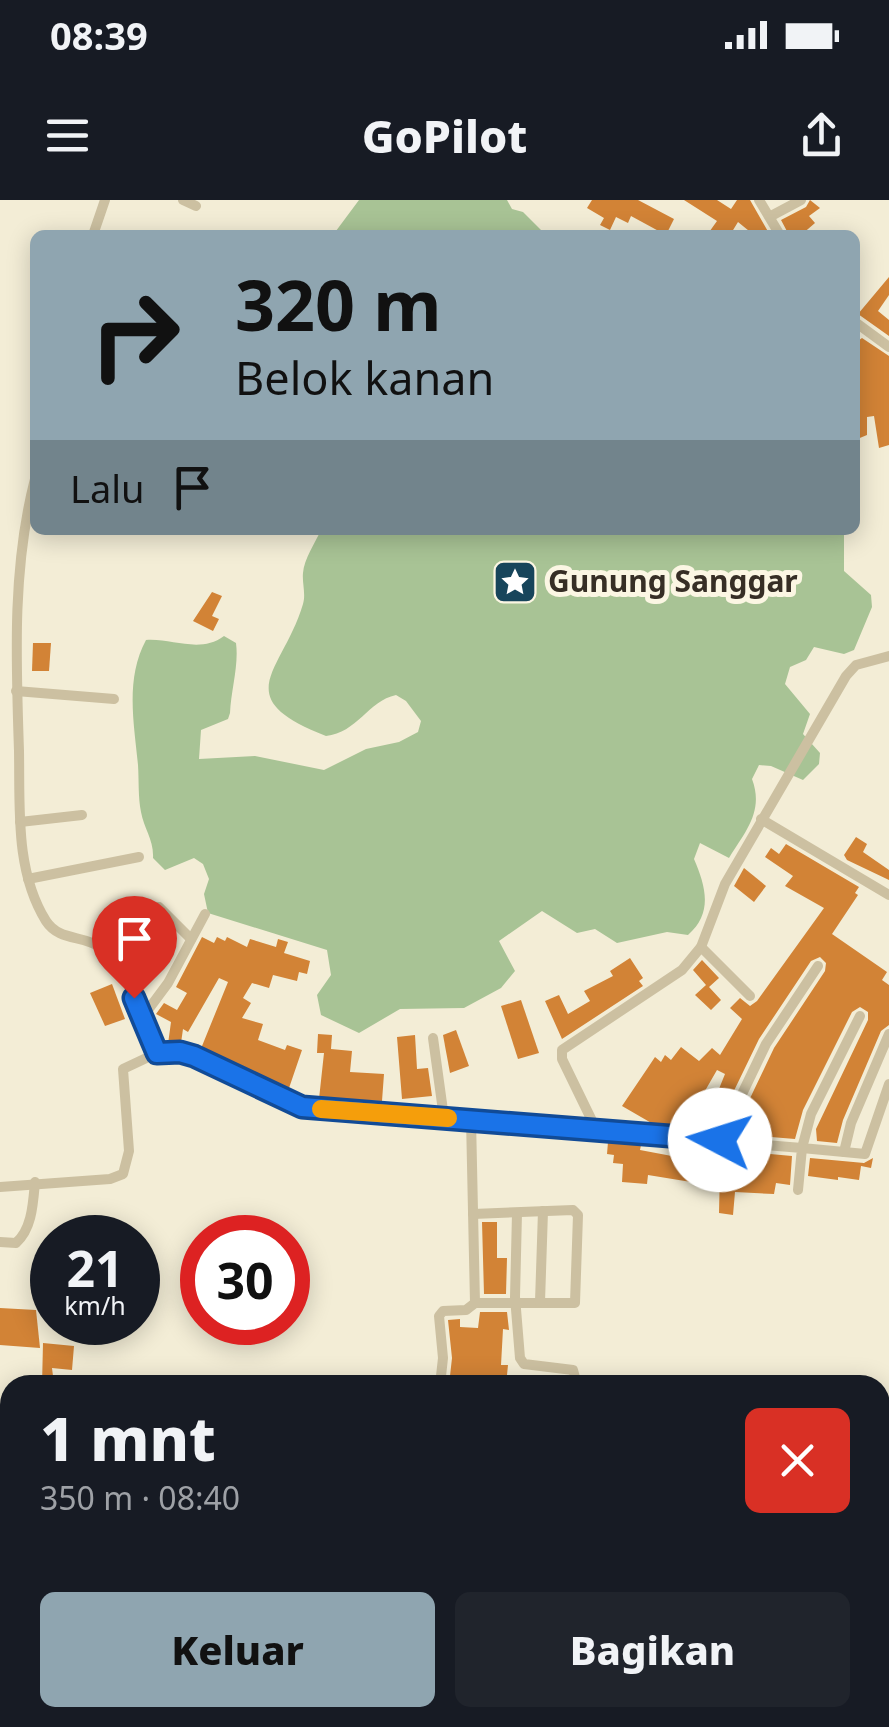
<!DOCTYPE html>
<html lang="id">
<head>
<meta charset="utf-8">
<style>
  body { margin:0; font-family:"Noto Sans",sans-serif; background:#20242c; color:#f1f3f6; height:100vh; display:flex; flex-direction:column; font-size:38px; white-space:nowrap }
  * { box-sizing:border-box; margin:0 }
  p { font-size:32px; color:#9ea1a6 }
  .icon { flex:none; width:55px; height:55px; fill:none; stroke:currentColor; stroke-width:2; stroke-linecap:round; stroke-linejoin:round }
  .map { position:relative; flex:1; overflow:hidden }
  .panel { position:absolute; left:0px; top:1175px; width:890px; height:352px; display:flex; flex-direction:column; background:#171b24; border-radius:30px 30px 0 0; box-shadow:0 5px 25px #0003 }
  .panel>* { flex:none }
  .top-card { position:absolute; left:30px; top:30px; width:830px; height:305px; border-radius:15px; box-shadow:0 5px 25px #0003; background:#8fa5b0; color:#111; overflow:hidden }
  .speed { position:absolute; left:30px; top:1015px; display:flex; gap:20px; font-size:50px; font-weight:700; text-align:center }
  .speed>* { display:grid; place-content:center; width:130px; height:130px; border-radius:50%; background:#171b24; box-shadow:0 5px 25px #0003; line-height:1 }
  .speed small { font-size:25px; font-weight:400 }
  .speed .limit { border:15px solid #d22; background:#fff; color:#111 }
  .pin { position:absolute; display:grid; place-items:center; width:85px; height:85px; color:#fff; margin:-102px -42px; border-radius:50% 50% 50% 0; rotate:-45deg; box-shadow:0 0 10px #0007 }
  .pin .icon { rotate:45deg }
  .me { position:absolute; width:110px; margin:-55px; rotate:275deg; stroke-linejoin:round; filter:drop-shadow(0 0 8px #0008) }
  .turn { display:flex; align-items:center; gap:35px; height:210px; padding:0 40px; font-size:45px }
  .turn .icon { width:130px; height:130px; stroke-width:2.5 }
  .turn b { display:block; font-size:70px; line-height:85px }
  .then { display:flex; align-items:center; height:95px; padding:0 40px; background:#0003; gap:20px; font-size:38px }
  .round { display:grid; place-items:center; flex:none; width:105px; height:105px; border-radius:15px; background:#20242c }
  .summary { display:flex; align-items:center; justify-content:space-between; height:170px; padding:0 40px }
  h1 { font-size:60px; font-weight:800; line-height:75px }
  .button { display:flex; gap:20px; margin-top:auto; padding:20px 40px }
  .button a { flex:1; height:115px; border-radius:15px; background:#8fa5b0; color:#111; font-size:40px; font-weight:800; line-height:115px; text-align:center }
  .button a+a { background:#20242c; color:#f1f3f6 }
  .status { display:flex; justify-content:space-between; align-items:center; height:70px; padding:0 50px; background:#171b24; direction:ltr }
  .status svg { height:28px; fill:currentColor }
  header { display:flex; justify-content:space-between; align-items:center; height:130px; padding:0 40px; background:#171b24; font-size:45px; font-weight:800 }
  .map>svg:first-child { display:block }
</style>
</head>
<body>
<div class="status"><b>08:39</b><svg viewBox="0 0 49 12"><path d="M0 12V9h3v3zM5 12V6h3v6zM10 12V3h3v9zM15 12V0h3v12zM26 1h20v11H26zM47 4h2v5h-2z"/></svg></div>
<header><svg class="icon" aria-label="menu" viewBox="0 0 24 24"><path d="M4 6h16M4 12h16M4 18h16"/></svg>GoPilot<svg class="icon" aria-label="share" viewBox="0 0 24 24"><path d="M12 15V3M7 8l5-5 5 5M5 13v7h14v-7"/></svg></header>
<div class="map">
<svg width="889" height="1527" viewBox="0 0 889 1527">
  <rect width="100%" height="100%" fill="#f3edd6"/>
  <g fill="#a8c395">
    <path d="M359,0H507L512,9L523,12L546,35H333Z"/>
    <path d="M321,330H844V371L871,395L872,407L854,450L844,454L814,447L806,460L790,467L785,484L810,514L803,534L820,553L819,564L803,580L771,566L759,565L752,579C764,611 746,631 729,658L700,643L694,659C706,687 713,713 688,735L667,732L617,743L595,729L577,733L542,711L499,741L515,771L501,788L464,808L400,809L359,833L321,815L317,795L331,775L327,750L208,713L204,694L209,679L203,664L194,658L165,670L153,658C154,640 144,629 141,612C138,597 139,580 138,565C134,523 125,479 146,440C172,438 200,454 224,436L236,443C239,465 231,490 230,513L228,519L201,530L199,559L255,556L324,570L366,549L399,542L418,532L421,521L406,501L396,495C368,501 357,533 326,536C226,497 283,472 303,404C306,394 302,383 303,373C304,359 315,343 321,330Z"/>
  </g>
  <g fill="#d28336">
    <path d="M592,0H638L674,19L666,35L631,16L628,23L616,17L610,30L600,25L604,18L587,8Z"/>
    <path d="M684,0H717L731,9L737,0H750L770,35H754L738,22L730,35H707L717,21Z"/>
    <path d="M810,0L820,8L809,16L815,23L801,35H789L781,20L806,7Z"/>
    <path d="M889,77V95L878,111L889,120V136L858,114Z"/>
    <path d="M862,138L889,156V245L879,248L874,216L867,217V235L855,240V161L860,158L855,143Z"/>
    <path d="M212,392L222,396L212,416L219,419L213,431L193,421Z"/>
    <path d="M33,443H51L49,471H32Z"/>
    <path d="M856,637L867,644L863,652L889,670V680L847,660L844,655Z"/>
    <path d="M786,644L859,687L855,693L858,695L832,734L887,772L882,780L889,785V825L881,831L843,920L837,943L817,941L816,929L868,820V812L860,807L852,812L803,910L795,939L733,934L774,848L825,771L826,763L820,757L811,761L759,839L714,932L702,931L725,874L717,870L683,929L660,928L622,906L647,869L655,857L661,862L665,855L671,860L681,847L699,861L712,848L720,855L742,819L730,808L740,798L750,806L757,801L824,708L785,686L793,676L765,657L771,648L779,654Z"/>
    <path d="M744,668L766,686L754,702L734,686Z"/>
    <path d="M202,737L214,743L217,737L225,741L227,737L247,747L250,739L276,747L278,739L288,742L284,753L310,761L307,774L299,772L297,781L273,775L269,788L252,783L243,798L251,803L242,818L263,824L258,840L285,850L287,845L302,850L288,891L200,851L228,782L219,778L188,832L183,829L181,843L168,844L171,822L156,814L164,803L177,810L187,793L176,787Z"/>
    <path d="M630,758L643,778L639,781L643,786L562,839L545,801L559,795L568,814L590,801L584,791L613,776L610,771Z"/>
    <path d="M702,760L719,778L709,787L721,800L711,810L695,795L706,785L693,770Z"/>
    <path d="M112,784L125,819L105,826L90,793Z"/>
    <path d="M521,800L539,853L518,859L501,806Z"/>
    <path d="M456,830L469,866L450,873L443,835Z"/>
    <path d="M318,834L332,835L331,849L352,851L350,872L384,874L382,901L319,899L324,853H317Z"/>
    <path d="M415,835L417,869L428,868L432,896L402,899L397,837Z"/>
    <path d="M608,942L641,945L640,950L693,960L691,982L648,975L647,984L622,982L623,964L613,963L614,955L607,954Z"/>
    <path d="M701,948L792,956L790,985L776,983L774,994L735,992L733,1015L719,1013L720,968L693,965L694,955L715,957Z"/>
    <path d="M810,958L864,963L873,958L871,968L861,966L859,980L838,977V980L808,976Z"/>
    <path d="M482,1022H497V1058H507L506,1094H484Z"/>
    <path d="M0,1108L36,1110L40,1148L0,1145Z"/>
    <path d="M480,1112H507L509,1130L503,1129L501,1165H508L506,1185H449L452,1158L448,1120L460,1119V1127L478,1128Z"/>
    <path d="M43,1143L74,1146L72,1170L52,1168L54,1184L42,1185Z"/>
    <path d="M8,1380L10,1451L0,1454V1382Z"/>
    <path d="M210,1518H267L244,1527H186Z"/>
  </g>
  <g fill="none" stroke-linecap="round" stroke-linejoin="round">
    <g stroke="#ccc0a1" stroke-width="10">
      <path d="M183,0L196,6"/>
      <path d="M759,0L780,35"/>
      <path d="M771,16L801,0"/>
      <path d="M93,35L105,0"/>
      <path d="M855,122L889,147"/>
      <path d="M35,279C12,367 16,460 19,551C20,608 15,671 46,721C59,741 82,735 100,747C125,763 145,825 157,853"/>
      <path d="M16,491L114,499"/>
      <path d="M761,619L889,695"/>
      <path d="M20,622L82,615"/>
      <path d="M28,679L139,657"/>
      <path d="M159,707L191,739"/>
      <path d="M701,747L750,796"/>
      <path d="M860,816L811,914L802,948L865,954L889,884"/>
      <path d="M142,818L168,783L205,714"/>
      <path d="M433,838L444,918"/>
      <path d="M597,931L562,859V850L682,770L701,747L725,684L846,476L856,465L889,456"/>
      <path d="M720,940L766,844L818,766"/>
      <path d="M844,952L851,923L889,834"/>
      <path d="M0,987L110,979L123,974L129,951L123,869L157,853L180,852L303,907L802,948L798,990"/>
      <path d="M517,1013L515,1097L520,1158L524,1164L573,1170L577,1185"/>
      <path d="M473,1014L573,1010L578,1015L575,1103H475"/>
      <path d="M0,1042L16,1043C32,1029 33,1004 35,982"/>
      <path d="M540,1102L543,1011"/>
      <path d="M440,1185L443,1158L439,1116L443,1111L466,1110L475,1103L471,919"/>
      <path d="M0,1252L10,1283"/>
      <path d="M0,1368L10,1366"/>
      <path d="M880,1489L889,1496"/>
      <path d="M96,1518L98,1527"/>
      <path d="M370,1518L378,1527"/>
      <path d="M8,1524L35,1518"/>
      <path d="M266,1527L305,1518"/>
    </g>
  </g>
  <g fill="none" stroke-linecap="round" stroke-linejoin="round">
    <defs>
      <path id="route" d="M134,798L157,853L180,852L194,856L302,907L720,940"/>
    </defs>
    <use href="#route" stroke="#114b97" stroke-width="25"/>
    <use href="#route" stroke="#1a73e8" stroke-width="18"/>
    <path stroke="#f59e0b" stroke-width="18" d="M321,909L448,918"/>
  </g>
  <defs>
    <symbol id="sight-square" viewBox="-11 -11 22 22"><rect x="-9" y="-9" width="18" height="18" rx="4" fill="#17455b" stroke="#fbf6e3"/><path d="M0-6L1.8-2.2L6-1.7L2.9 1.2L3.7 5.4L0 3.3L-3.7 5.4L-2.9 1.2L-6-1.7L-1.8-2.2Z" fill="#fff"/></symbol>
  </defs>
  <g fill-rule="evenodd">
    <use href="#sight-square" x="490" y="357" width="50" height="50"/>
  </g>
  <g text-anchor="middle" stroke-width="10" stroke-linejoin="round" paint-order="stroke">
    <g font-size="30" font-weight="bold" fill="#362e25" stroke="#fbf6e3" text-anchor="start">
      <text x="548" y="392">Gunung Sanggar</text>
    </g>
  </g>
</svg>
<div class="speed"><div>21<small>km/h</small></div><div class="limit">30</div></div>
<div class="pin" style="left:134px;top:798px;background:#d93025"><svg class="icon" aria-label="arrive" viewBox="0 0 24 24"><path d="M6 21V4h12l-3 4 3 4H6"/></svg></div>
<svg class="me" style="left:720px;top:940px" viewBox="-20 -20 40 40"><circle r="19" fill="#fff"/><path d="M0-13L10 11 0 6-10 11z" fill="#1a73e8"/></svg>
<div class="top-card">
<div class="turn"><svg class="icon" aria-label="right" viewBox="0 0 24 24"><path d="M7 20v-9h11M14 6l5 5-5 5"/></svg><div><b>320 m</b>Belok kanan</div></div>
<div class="then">Lalu<svg class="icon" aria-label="arrive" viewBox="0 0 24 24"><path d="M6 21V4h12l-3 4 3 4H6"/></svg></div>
</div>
<section class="panel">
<div class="summary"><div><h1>1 mnt</h1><p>350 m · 08:40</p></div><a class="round" style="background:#d93025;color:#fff"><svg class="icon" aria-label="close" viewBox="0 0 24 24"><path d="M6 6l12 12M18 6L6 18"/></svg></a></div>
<div class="button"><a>Keluar</a><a>Bagikan</a></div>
</section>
</div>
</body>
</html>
